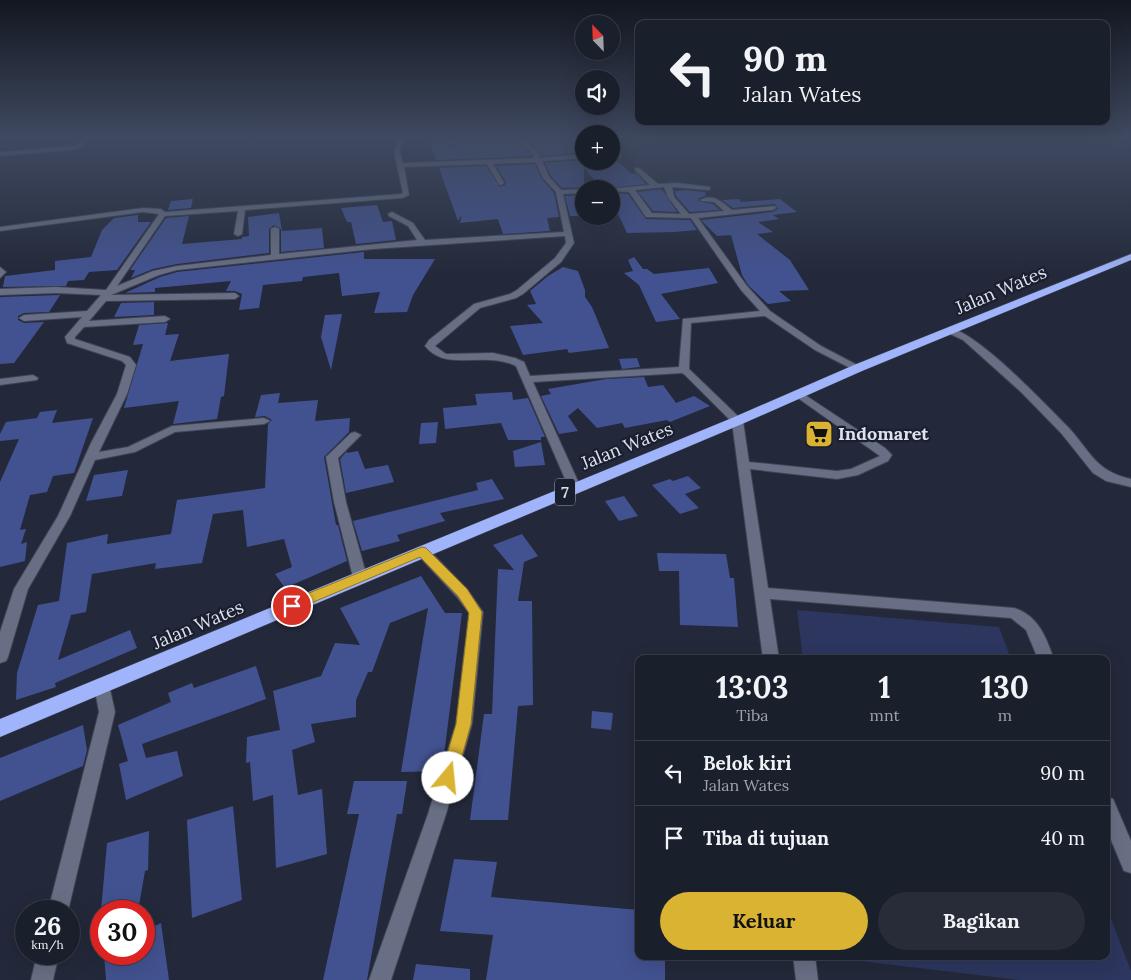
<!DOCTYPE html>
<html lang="id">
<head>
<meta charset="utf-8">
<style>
  body { margin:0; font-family:Lora,serif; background:#272c38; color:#f1f3f6; height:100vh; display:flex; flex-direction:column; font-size:19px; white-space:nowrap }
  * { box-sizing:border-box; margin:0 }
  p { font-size:16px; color:#9fa2a9 }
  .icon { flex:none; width:28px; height:28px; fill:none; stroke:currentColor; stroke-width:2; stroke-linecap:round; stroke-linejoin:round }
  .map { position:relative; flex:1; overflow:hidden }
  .sheet { position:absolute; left:635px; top:655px; width:475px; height:305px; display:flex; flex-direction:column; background:#1a1f2c; border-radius:10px; box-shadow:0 5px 20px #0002,0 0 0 1px #383d48 }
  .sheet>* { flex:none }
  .banner { position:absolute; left:635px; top:20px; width:475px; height:105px; border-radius:10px; box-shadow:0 5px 20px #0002,0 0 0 1px #383d48; background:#1a1f2c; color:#f1f3f6; overflow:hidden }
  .needle { width:32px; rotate:337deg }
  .controls { position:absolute; left:575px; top:15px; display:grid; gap:10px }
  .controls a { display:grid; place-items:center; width:45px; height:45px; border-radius:50%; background:#1a1f2c; box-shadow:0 5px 20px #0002,0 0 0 1px #383d48; font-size:25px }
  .speed { position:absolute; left:15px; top:900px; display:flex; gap:10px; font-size:25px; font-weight:700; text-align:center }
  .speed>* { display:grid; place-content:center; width:65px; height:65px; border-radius:50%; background:#1a1f2c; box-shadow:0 5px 20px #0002,0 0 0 1px #383d48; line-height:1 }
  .speed small { font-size:12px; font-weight:400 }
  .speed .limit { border:8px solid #d22; background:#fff; color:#111 }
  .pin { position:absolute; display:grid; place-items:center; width:42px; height:42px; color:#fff; margin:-21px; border:2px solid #fff; border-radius:50%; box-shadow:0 1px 5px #0007 }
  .me { position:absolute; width:55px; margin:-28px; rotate:17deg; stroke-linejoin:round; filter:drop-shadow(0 0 4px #0008) }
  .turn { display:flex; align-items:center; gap:18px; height:105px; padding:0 25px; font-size:22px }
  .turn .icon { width:65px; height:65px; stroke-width:2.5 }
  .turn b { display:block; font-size:35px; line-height:42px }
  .eta { display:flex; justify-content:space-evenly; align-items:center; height:85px; text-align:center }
  .eta b { font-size:30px; font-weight:800; line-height:35px }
  .cta { display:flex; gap:10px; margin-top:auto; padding:10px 25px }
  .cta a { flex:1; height:58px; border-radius:30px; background:#dab333; color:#111; font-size:20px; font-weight:800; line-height:58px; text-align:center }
  .cta a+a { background:#272c38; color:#f1f3f6 }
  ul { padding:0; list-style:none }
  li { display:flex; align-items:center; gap:15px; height:65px; padding:0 25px; border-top:1px solid #383d48 }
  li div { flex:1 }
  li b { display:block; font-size:19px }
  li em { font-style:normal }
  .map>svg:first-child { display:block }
</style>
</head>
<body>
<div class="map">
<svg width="1131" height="980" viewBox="0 0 1131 980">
  <rect width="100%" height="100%" fill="#23293a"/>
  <g fill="#2c365e">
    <path d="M797,610L999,627L1011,659H803Z"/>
    <path d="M1106,906L1131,971V980H1021L843,959V956H1106Z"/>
  </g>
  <g fill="#425290">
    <path d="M429,138H458L447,141L452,146L489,138H508L530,152L531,156L436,160Z"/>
    <path d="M521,138H584V152L541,156L533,145Z"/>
    <path d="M611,155L632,174L636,173L646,184L602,189L584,168V187L562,188L551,176L545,163L584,160L611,161Z"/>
    <path d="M535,164L542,179L554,193L559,217L547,218L550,231L503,234L498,219L460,223L462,214L458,221L439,168L486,166L500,187L505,185L506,182L496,166Z"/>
    <path d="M661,189L664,192L677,212L653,211L638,192Z"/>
    <path d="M686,190L705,192L706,196L699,198L698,201L713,204L720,210L690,212L676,196L675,191Z"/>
    <path d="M611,193L628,194L646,219L690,220L697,230L674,232L627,233L611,199Z"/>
    <path d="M584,195V216H570L565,196Z"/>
    <path d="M193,199L191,208L168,210L171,201Z"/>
    <path d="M739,199L741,202L780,199L797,212L773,215L779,219L758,222L773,232L757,234L790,260L809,290L779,291L791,301L768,304L748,285L742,275L731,235L717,236L701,220L772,212L778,209L775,204L733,208L722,200Z"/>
    <path d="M377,205L383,222L392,221L396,240L356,244L351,222H347L341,208Z"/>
    <path d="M279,213L282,231L322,228L324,248L281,252V229L274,225L269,229V253L177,264L153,269L131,278L135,270H130L166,218L189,216L182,244L242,239V237L249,236L248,217Z"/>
    <path d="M138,215V222H151L117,270L89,272L84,280L68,281L66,286L3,287L5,276L55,270V261L91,257L102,230L114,218Z"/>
    <path d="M364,252V259H435L413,295L407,312L374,313L380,292L342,296L339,273L303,277L302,281L263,285L259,308L239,310L242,294L235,291H226L231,281L155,288V292L125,293L160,277L177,272Z"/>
    <path d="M634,257L643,269H647L654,274L709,268L718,283L661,294L680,319L656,322L639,285L624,273L633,271L628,260Z"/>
    <path d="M563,267L578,271L585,290V297L592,307L609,348L569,353L567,349L523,355L510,326L543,323L527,305L536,304L530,291L548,276Z"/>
    <path d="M60,295L49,312L24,313L18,316V320L24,323L44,322L14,363L0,364V297Z"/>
    <path d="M154,302V315L114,317L121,303Z"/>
    <path d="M342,314L331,370L321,337L325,315Z"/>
    <path d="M168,323L165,335L179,334L170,361L229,354L224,396L221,397L217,419L173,424L179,401L124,408L143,344L133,345L139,325Z"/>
    <path d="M637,358L640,367L622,369L619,359Z"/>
    <path d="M644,377L648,387L663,385L676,403L694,396L710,406L670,422L667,420L625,428L622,423L597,428L578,408L568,416L578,431L559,434L541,396L551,394L548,389L606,379Z"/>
    <path d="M512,392L513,400L528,398L545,437H541V440H508L501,423L445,429L443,408L477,405L475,394Z"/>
    <path d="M280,393L278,403L318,400L315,421L350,418L349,432L324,457L336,525H338L347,561L285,588L275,574L292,567L284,539L247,547L243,510L213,514L202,563L155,569L156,563L92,574L86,612L71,615L58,660L130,630L137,648L55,683L56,687L16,700L17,673L38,605L59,601L67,543L108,534L107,544L171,534L177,500L265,488L268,424L272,420L265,416L255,417L261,395Z"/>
    <path d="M57,410L52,423L93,418L74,473L53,476L47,492L30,495L20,530L26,529L21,544L27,542L25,561L0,567V482L19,439L0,441V434L6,422L37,418L40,412Z"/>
    <path d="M438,422L436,443L419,444L421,423Z"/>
    <path d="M541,442L545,465L515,467L513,451Z"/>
    <path d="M347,451V453L358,451L365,469L388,465L394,482L346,493L340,459Z"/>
    <path d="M128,470L122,496L86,501L94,475Z"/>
    <path d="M688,476L701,488L685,494L699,508L680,514L652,485L670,479L673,481Z"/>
    <path d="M492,479L504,499L440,513L445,521L397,535L400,541L362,551L353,521L478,490L476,483Z"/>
    <path d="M624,496L638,516L619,521L605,501Z"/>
    <path d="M522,534L538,556L524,562L518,601H532L533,705L518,706L508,820H470L484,714H492L498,569L514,570L493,545Z"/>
    <path d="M657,553L726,554L730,578H734L738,627L680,625L679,571H659Z"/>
    <path d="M421,576L445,613H462L444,755L439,771L401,772L428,608L390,623L372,672H368L356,700V717L311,724L315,742L292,750L298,795L322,789L327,854L276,868L273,795L253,801L250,762L246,763L247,737L280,730L273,691L321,676L335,643L360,645L340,608Z"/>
    <path d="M256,666L266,699L142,744L146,758L177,751L183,776L126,800L119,764L128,761L118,725L171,702L168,693L192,683L194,688Z"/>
    <path d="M592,711L613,713L611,730L591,728Z"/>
    <path d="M83,725L87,750L83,766L0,801V758Z"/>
    <path d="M354,781H407L402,814H397L367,980H323L359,814H347Z"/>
    <path d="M233,806L242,900L192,918L187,820Z"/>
    <path d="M149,831L148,870L145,871L138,911H101L107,843Z"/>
    <path d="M454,859L497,862L491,897L639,910V956H665V980H486L493,935L440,931Z"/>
    <path d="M161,923L169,980H106L104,954H144V931Z"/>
    <path d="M416,964L470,969V980H413Z"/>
  </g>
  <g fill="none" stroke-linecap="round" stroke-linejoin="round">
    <defs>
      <g id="minor">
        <path d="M83,138H89L81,147L72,150L0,156V152L72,146L77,145Z"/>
        <path d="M398,138H404L400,152L403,163L534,158L531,151L510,138C523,138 535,146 540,158L584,154V158L542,161L549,177L561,190L584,189V193L563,194L574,243L561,262L523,294L516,298L480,308L435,346L446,354L493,353L515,358L524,362L530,376L679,367L683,319L760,311L741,290L691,218L646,217L629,192L611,191V189H608L650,185L635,170V168H639L658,184L677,183L710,187V189L708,190L672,187L674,197L689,214L724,211L714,202L702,201L700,200C713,193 722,202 732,210L775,206L776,208L772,210L698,218L747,286L770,311L821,346L863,368L858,371L854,370L815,350L765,316L691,323L689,369L743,421L749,462L837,471L851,469L880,456L795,396L794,394L799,391L885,448L892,455L888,461L858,475L837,479L750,469L768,588L1014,608C1038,615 1046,637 1054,659H1038L1026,630L1011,618L770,599L779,659H763L732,422L685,375L682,373L533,382L581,488L575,492L569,488L516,366C484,350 446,373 425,346L429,340L474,304L510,294L517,290L555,258L566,243L565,236L373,249L177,270L159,275L111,295L235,293L239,296L235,299L106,301L89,321L165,316L170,319L165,322L84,327L75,337V339L130,357L136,365L127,394L99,452L128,447L172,426L264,418L270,421L264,424L175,432L135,452L95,460L70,516L28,589L8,657L6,661L0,663V632L14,589L58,516L91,443L117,394L126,365L122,361L67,343L65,337L82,317L24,321L19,318L24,315L87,311L101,295L56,293L0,295V289L56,287L106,290L159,214L143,212L0,231V227L143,208L161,209L165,212L401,194L403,193L394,152ZM536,162L543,178L556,192L564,232L425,240L413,223L392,212L388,214L389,216L408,226L417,240L279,254V229L275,227L271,229V255L177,266L153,271L117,286L165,216L238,211L234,234L238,236L242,234L245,210L402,198L409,195L404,167L487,164L499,184L501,185L504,183L493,164ZM664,187L668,197L681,214L652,213L635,190Z"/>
        <path d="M468,138H487L452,144L449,142Z"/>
        <path d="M611,146L621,155V157H617L611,152Z"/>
        <path d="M0,267L6,272L0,278Z"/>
        <path d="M951,328C981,336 1044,403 1068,427C1091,452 1095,471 1131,479V487L1106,481L1093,473L1061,433L1021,392L963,340L948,333L946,331Z"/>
        <path d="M33,375L38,378L37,380L0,385V379Z"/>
        <path d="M355,432L361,435L338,458L346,502L367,577L365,580H355L353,577L334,502L326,457L351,433Z"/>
        <path d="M422,546L427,548L467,589L483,612L472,724L446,814L391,980H369L428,814L456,724L469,613L457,597L417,554L415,551L417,548Z"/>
        <path d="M102,679L108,680L115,712L68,911H48L99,712L94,685L96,680Z"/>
        <path d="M1106,797L1113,799L1131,841V873L1124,871L1106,828Z"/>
        <path d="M37,954H59L53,980H31Z"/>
        <path d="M793,956H815L818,980H796Z"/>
      </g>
      <path id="highway" d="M1131,254V260L862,371L742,424L0,737V719L732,418L854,365Z"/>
    </defs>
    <use href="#minor" stroke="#3f4352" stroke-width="2"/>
    <use href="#highway" stroke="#3f4352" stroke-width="1"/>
    <use href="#minor" fill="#686f84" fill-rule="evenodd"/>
    <use href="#highway" fill="#9fb4fb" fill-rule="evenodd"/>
  </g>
  <linearGradient id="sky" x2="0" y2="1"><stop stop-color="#131720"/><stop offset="0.5" stop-color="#3f4960"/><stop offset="1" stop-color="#3f4960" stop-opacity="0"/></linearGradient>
  <rect width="1131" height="275" fill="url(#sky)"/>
  <path fill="#dab333" stroke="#8e7421" d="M422,547L426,548L467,589L482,612L471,724L456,778L454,783L448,785L442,783L440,778L456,724L469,613L458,596L420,557L297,609H287L285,606L287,602Z"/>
  <defs>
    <symbol id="supermarket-square" viewBox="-11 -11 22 22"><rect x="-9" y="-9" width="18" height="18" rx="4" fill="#dab333" stroke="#1a1f30"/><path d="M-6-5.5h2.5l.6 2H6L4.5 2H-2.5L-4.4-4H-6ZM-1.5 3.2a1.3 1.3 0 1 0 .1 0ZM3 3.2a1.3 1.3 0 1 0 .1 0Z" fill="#111"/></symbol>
  </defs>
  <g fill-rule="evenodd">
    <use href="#supermarket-square" x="803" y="418" width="32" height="32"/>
  </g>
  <g text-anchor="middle" stroke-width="4.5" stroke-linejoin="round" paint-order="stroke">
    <rect fill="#1a1f30" stroke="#a3a8b5" stroke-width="1" x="555" y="478.5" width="20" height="27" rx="4"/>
    <g font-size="16" font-weight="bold" fill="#dee2ee">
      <text x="565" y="498">7</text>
    </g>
    <g font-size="18" fill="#dee2ee" stroke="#1a1f30">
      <text transform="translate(1001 290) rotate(-23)" y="6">Jalan Wates</text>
      <text transform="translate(627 446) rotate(-22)" y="6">Jalan Wates</text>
      <text transform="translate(198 625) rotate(-23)" y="6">Jalan Wates</text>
    </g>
    <g font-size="18" font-weight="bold" fill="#dee2ee" stroke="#1a1f30" text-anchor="start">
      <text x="838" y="440">Indomaret</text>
    </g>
  </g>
</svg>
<div class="controls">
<a><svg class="needle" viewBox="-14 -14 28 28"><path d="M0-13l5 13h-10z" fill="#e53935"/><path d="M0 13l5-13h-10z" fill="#9fa2a9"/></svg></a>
<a><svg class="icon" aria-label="sound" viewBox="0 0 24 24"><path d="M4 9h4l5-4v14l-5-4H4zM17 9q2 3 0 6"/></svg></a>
<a>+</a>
<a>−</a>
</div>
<div class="speed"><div>26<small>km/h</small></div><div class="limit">30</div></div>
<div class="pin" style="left:292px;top:606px;background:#d93025"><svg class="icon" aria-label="arrive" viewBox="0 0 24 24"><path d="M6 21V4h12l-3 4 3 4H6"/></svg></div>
<svg class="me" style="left:448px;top:778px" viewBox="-20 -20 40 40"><circle r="19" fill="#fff"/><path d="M0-13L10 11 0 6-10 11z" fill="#dab333"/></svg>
<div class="banner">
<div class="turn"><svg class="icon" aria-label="left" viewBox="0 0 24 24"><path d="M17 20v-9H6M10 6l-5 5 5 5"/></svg><div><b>90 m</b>Jalan Wates</div></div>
</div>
<section class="sheet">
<div class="eta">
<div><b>13:03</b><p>Tiba</p></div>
<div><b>1</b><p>mnt</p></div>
<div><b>130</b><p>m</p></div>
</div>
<ul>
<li><svg class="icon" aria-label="left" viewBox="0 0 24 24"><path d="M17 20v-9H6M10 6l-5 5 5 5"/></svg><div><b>Belok kiri</b><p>Jalan Wates</p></div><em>90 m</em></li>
<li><svg class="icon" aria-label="arrive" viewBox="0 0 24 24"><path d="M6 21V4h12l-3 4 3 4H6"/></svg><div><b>Tiba di tujuan</b></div><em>40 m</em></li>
</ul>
<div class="cta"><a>Keluar</a><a>Bagikan</a></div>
</section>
</div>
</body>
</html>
